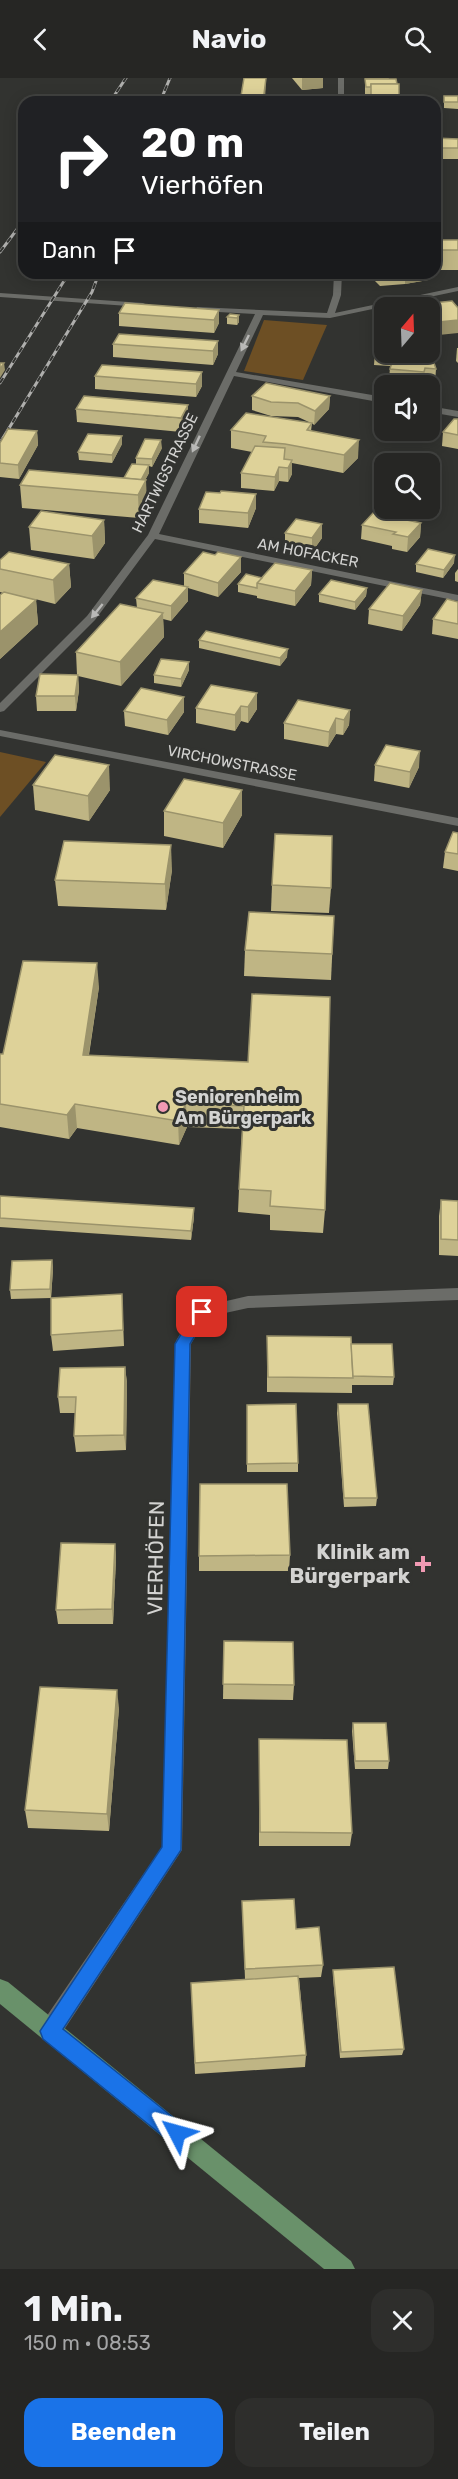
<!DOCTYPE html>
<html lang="de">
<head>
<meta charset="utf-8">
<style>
  body { margin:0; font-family:Rubik,sans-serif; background:#2e2e2c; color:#f1f3f6; height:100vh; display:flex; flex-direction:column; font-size:22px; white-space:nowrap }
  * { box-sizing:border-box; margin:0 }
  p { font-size:20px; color:#a4a5a6 }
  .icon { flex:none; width:33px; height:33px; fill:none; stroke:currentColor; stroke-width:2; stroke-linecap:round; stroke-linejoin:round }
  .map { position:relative; height:2191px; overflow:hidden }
  .details { display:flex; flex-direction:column; background:#262624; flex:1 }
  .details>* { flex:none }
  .hud { position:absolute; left:18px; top:18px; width:423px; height:183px; border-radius:18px; box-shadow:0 3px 15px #0003,0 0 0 2px #424341; background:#202124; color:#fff; overflow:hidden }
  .needle { width:39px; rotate:19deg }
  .buttons { position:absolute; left:374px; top:219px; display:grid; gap:12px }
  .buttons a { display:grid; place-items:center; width:66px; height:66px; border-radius:12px; background:#262624; box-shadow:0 3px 15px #0003,0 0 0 2px #424341; font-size:30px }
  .pin { position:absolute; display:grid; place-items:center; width:51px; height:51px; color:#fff; margin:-26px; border-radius:12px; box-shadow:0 3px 9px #0006 }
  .me { position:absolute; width:66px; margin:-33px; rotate:309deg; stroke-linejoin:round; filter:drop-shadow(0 0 4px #0008) }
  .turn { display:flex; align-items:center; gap:21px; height:126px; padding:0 24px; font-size:27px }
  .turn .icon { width:78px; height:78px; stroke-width:2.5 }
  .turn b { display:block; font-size:42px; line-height:51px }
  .then { display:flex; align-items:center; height:57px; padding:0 24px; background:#0003; gap:12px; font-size:22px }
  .round { display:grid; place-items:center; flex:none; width:63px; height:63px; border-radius:18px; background:#2e2e2c }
  .summary { display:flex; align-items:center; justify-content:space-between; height:102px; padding:0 24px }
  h1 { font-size:36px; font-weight:700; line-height:45px }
  .primary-button { display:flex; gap:12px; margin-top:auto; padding:12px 24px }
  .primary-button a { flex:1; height:69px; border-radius:18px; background:#1a73e8; color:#fff; font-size:24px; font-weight:700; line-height:69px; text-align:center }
  .primary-button a+a { background:#2e2e2c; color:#f1f3f6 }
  header { display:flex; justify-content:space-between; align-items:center; height:78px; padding:0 24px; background:#262624; font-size:27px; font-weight:700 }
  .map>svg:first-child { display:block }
</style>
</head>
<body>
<header><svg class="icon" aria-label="back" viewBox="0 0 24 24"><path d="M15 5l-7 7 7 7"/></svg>Navio<svg class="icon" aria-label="search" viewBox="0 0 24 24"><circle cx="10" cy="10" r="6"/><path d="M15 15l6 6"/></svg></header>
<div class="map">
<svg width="458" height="2191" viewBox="0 0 458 2191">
  <rect width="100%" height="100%" fill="#323330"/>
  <g fill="#6d4f24">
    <path d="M264,242L327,247L303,302L244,293Z"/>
    <path d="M0,674L46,684L0,739Z"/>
  </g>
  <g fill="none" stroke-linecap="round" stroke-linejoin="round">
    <g fill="#6b6c68" fill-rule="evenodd">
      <rect x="338" y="0" width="6" height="24"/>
      <path d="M334,195H342L341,217L335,235L458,209V213L330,240L263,237L236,294L384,319V325L234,298L159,456L458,517V523L155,461L95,542L4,633L0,634V625L87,538L148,457L255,236L200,233L196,231L197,229L327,235L333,217Z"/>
      <path d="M0,215L143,225L147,227L143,229L0,219Z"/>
      <path d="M429,328L458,333V339L429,334Z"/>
      <path d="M0,652L458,740V748L0,658Z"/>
      <path d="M458,1210V1222L248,1230L207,1239L191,1266L182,1772L58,1961L50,1964L42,1961L39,1953L42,1945L162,1769L175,1266L177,1261L196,1230L248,1218Z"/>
    </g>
    <path fill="#69916a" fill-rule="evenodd" d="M0,1901L8,1904L351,2183L355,2191H324L0,1926Z"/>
    <defs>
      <g id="rail">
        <path d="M110,24L126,0"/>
        <path d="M160,24L170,0"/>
        <path d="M0,174L24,142"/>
        <path d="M0,305L69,195"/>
        <path d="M0,365L92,214L99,195"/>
      </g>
    </defs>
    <use href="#rail" stroke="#afafad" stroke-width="3"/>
    <use href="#rail" stroke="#323330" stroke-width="2" stroke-dasharray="6" stroke-linecap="butt"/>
  </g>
  <g fill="#bfb584">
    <path d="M292,0H323V10L302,12Z"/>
    <path d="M365,1H388L397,6L399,18V24H370V20H365Z"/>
    <path d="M444,18H458V31L444,30Z"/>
    <path d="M435,60L458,61V81H435Z"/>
    <rect x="435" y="162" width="23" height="30"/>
    <path d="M371,195H429L428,202L405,206L380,208L371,199Z"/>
    <path d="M219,232V245L214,255L119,248V235Z"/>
    <path d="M239,237V244L237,247L227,246V239Z"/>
    <path d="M218,263V276L213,287L113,279V266Z"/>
    <path d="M457,270H458V285L456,283Z"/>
    <path d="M375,274H419L418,281L436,291L435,305L424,304L423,307L389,304L390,288L374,287Z"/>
    <path d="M202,294V308L196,319L95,311V298Z"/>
    <path d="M252,318H330L329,331L314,347L312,345L311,353L358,380L343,395L292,385V396L288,404L279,403L274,413L241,410V395L252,374L231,370V352L311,345L298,339L271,338L252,332Z"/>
    <path d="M76,331L188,341L181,354L77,344Z"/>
    <path d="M458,341V371L442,368L443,354Z"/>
    <path d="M386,352H426L419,361L386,355Z"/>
    <path d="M37,353L38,367L19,401L0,399V365Z"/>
    <path d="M122,366L112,385L79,382L78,374Z"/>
    <path d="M162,370L152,389L149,388V395L145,402L147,425L139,440L22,430L20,407L124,400L136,386V380Z"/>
    <path d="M220,415L256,416V430L248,450L199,445V431Z"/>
    <path d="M104,442L105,465L94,481L31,472L29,449Z"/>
    <path d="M421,445L420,459L407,474L392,471V468L361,461L362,447Z"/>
    <path d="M285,455L322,460L312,474L285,469Z"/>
    <path d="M215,477L241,479V494L218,519L188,510V523L171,543L163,541L164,559L121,608L78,598L79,612L76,633H37L36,618L77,597L76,574L137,530L136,520L184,508V495Z"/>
    <path d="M0,482L69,486L71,509L55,526L35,521L36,522L38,546L0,581L3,515L0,514Z"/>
    <path d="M454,485L443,500L416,494V486Z"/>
    <path d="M458,491V504L455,503V495Z"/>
    <path d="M312,492L311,507L295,528L257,520V518L238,514V506L262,500Z"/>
    <path d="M367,510L366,518L355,532L319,524V516Z"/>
    <path d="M422,512L420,527L402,553L368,546L369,531Z"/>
    <path d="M458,524V561L432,556L433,541Z"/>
    <path d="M199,562L287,579L280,588L199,570Z"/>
    <path d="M189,592L181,609L154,605V597Z"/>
    <path d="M257,615V631L248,645L241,643L235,653L196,645V630Z"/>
    <path d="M184,619V634L168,657L125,648L124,633Z"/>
    <path d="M350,632L349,647L343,657L336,656L328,669L284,661V645Z"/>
    <path d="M375,687L419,689L409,710L374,703Z"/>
    <path d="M33,707L110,712L89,743L35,732Z"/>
    <path d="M164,733L242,737L223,770L164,758Z"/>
    <path d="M458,755V793L443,790L445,774Z"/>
    <path d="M172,792L166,832L58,828L55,802Z"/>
    <path d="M272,807L331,810L329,835L271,833Z"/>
    <path d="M334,838L331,902L244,898L245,872Z"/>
    <path d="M99,909L89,977L248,984L325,1132L323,1155L270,1152V1137L238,1134L239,1111L242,1051L187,1049L179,1067L77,1050L69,1061L0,1049V976H3Z"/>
    <path d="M0,1118L194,1130V1139L191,1162L0,1149Z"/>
    <path d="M441,1122L458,1123V1178L439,1177V1138Z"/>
    <path d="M52,1182L53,1191L51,1220L122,1216L124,1268L53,1273L51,1257V1220L11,1221L10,1212Z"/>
    <path d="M267,1258L351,1266L394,1299L393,1307H352V1315L267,1314Z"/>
    <path d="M125,1289L127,1305L126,1372L76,1374L74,1358L75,1335H60L58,1319Z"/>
    <path d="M338,1326L377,1420L376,1428L344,1429L337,1335Z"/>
    <path d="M247,1327L298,1385V1394H247Z"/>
    <path d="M115,1466L116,1481L113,1546H58L56,1532Z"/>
    <path d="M290,1477L289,1493H199V1478Z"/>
    <path d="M224,1563L294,1607L293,1622L223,1621Z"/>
    <path d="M119,1630L109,1753L28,1750L25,1732Z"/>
    <path d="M353,1645L389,1683L388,1691H355L352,1653Z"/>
    <path d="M259,1661L352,1755L350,1768H259Z"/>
    <path d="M242,1823L296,1851L323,1887L321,1899L299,1900L306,1977L305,1989L195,1996L191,1905L245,1901Z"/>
    <path d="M333,1892L404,1971L402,1977L340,1980L333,1899Z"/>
  </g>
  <g fill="#9b936b">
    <path d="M266,0L265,24H263Z"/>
    <path d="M302,0H323V10L302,12Z"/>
    <path d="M405,195H429L428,202L405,206Z"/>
    <path d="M219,232V245L214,255V242Z"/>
    <path d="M239,237V244L237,247V240Z"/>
    <path d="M458,242V255L429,258V245Z"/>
    <path d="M218,263V276L213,287V273Z"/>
    <path d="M4,285L5,292L0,300V291Z"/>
    <path d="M202,294V308L196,319V306Z"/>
    <path d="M330,318L329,331L314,347L315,333Z"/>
    <path d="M188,327V341L181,354V340Z"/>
    <path d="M420,352H426L419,361L420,353Z"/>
    <path d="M37,353L38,367L19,401L18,387Z"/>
    <path d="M122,358V366L112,385V377Z"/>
    <path d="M161,362L162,370L152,389V381Z"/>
    <path d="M359,362L358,380L343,395L344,377Z"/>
    <path d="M292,382V396L288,404V390Z"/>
    <path d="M149,387V395L139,414V406Z"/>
    <path d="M279,389V403L274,413L275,399Z"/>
    <path d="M146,402L147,425L139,440L138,417Z"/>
    <path d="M256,416V430L248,450V435Z"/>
    <path d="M104,442L105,465L94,481L92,458Z"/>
    <path d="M421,445L420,459L407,474L408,459Z"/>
    <path d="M322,446V460L312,474V460Z"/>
    <path d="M455,477L454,485L443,500L444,492Z"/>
    <path d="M241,479V494L218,519V505Z"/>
    <path d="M69,486L71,509L55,526L53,502Z"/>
    <path d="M312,492L311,507L295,528V513Z"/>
    <path d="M188,509V523L171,543V528Z"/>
    <path d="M367,510L366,518L355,532V524Z"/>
    <path d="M422,512L420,527L402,553L403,538Z"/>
    <path d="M36,522L38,546L0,581V554Z"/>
    <path d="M163,535L164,559L121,608L120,584Z"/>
    <path d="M288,571L287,579L280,588V580Z"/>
    <path d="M189,584V592L181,609V601Z"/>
    <path d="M78,597L79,612L76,633L75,618Z"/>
    <path d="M257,615V631L248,645V629Z"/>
    <path d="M184,619V634L168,657L167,642Z"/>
    <path d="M241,628V643L235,653V637Z"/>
    <path d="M350,632L349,647L343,657L344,642Z"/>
    <path d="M336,640V656L328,669L329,654Z"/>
    <path d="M420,673L419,689L409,710L410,694Z"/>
    <path d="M109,687L110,712L89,743L88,718Z"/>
    <path d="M242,712V737L223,770V745Z"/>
    <path d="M171,767L172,792L166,832L165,806Z"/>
    <path d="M97,885L99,909L85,1001L83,977Z"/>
    <path d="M186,1025L187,1049L179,1067L178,1043Z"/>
    <path d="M75,1026L77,1050L69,1061L67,1037Z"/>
    <path d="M194,1130V1139L191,1162V1153Z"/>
    <path d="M52,1182L53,1191L51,1220L50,1211Z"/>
    <path d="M125,1289L127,1305L126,1372L124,1357Z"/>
    <path d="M115,1466L116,1481L113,1546L112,1531Z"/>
    <path d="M117,1612L119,1630L109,1753L107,1736Z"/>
  </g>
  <g fill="#ded299" stroke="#9b936b" stroke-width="1.5">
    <path d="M244,0H266L263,24H240Z"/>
    <path d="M365,0H388V1Z"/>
    <path d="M365,1H396L397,6H371V9H366Z"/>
    <path d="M371,6H399V18L371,17Z"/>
    <rect x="444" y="18" width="14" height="6"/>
    <path d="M435,60L458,61V70H435Z"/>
    <rect x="435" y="162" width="23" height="10"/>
    <path d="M452,223L458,230V242L429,245V230H415L413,227Z"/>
    <path d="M125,225L219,232L214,242L119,235Z"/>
    <path d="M230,236L239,237L237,240L227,239Z"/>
    <path d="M383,250L384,274H418L417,277L375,274Z"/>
    <path d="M119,256L218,263L213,273L113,266Z"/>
    <path d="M393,280H411L433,282L436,291L425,290L424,294L390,291Z"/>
    <path d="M0,285H4L0,291Z"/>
    <path d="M102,287L202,294L196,306L95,298Z"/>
    <path d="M266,305L330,318L315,333L298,325L271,324L252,318Z"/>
    <path d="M84,318L188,327L181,340L76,331Z"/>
    <path d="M246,335L312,345L307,352L359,362L344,377L285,366L263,364L266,358L231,352Z"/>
    <path d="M454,341H458V357L443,354Z"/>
    <path d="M8,351L37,353L18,387L0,385V365Z"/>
    <path d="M88,356L122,358L112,377L78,374Z"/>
    <path d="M145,361L161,362L152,381L136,380Z"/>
    <path d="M255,368L285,370L284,381L292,382L288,390L279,389L275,399L241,395Z"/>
    <path d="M132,386L149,387L141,402L124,400Z"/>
    <path d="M29,392L146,402L138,417L20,407Z"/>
    <path d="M221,413L256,416L248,435L199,431L206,414L220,415Z"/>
    <path d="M41,433L104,442L92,458L29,449Z"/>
    <path d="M373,435L421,445L408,459L393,456L396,454L362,447Z"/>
    <path d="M296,441L322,446L312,460L285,455Z"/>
    <path d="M428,471L455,477L444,492L416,486Z"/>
    <path d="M9,474L69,486L53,502L0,491V482Z"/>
    <path d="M203,474L215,477L218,474L241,479L218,505L184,495Z"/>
    <path d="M275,485L312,492L295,513L257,505Z"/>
    <path d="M246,496L262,500L257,505V510L238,506Z"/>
    <path d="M153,502L188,509L171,528L136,520Z"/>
    <path d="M331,502L367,510L355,524L319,516Z"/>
    <path d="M390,505L422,512L403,538L369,531Z"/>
    <path d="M4,514L36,522L0,554V517Z"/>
    <path d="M447,521L458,524V546L433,541Z"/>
    <path d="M120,526L163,535L120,584L76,574Z"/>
    <path d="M206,553L288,571L280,580L199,562Z"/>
    <path d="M161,581L189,584L181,601L154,597Z"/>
    <path d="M40,596L78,597L75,618H36Z"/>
    <path d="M211,607L257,615L248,629L241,628L235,637L196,630Z"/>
    <path d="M141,610L184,619L167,642L124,633Z"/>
    <path d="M298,622L350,632L344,642L336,640L329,654L284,645Z"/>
    <path d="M386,667L420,673L410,694L375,687Z"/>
    <path d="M55,677L109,687L88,718L33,707Z"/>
    <path d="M184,701L242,712L223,745L164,733Z"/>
    <path d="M453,754L458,755V776L445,774Z"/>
    <path d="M275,756L332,758L331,810L272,807Z"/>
    <path d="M64,763L171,767L165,806L55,802Z"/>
    <path d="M249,834L334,838L332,876L245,872Z"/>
    <path d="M23,883L97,885L83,977L248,984L252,916L330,919L325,1132L270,1128L271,1113L239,1111L244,1028L186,1025L178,1043L75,1026L67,1037L0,1026V976H3Z"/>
    <path d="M0,1118L194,1130L191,1153L0,1140Z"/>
    <path d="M441,1122L458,1123V1162L441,1161Z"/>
    <path d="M52,1182L50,1211L10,1212L12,1183Z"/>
    <path d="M122,1216L123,1252L51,1257V1220Z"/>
    <path d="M267,1258L351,1259L353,1300L268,1299Z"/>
    <path d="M351,1266H392L394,1299L353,1298Z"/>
    <path d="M125,1289L124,1357L74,1358L76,1319H58L60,1290Z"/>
    <path d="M296,1326L298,1385L247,1386V1327Z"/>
    <path d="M338,1326H368L377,1420H344Z"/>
    <path d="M200,1406H287L290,1477L199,1478Z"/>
    <path d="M61,1465L115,1466L112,1531L56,1532Z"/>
    <path d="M224,1563L293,1564L294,1607L223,1606Z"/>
    <path d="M40,1609L117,1612L107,1736L25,1732Z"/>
    <path d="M353,1645H386L389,1683H355Z"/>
    <path d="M259,1661L347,1662L352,1755L260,1754Z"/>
    <path d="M294,1821L296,1851L319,1849L323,1887L245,1891L242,1823Z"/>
    <path d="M394,1889L404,1971L341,1974L333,1892Z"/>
    <path d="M298,1898L306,1977L195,1985L191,1905Z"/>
  </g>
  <defs><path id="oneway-solid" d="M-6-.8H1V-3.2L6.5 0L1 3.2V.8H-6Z" transform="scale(1.5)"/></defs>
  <g fill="#b9b9b7">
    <use href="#oneway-solid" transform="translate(245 265) rotate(116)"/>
    <use href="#oneway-solid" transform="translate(196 366) rotate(115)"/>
    <use href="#oneway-solid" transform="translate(97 533) rotate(129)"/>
  </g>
  <path fill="#1a73e8" stroke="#114b97" stroke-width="1.5" d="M202,1228L209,1234L190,1266L181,1772L63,1951L184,2048L187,2055L184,2063L177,2066L169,2063L43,1961L40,1953L162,1769L175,1266L197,1230Z"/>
  <g fill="#f19ab3" stroke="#323330" stroke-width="2">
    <circle cx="163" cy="1029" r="6"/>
    <path d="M420 1477h6v6h6v6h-6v6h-6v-6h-6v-6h6z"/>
  </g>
  <g text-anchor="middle" stroke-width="6" stroke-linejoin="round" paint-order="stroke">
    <g font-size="15" fill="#d3d3d1" stroke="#323330">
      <text transform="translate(165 395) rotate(-64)" y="5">HARTWIGSTRASSE</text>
      <text transform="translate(308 475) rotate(11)" y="5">AM HOFACKER</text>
      <text transform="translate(232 685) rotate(11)" y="5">VIRCHOWSTRASSE</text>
    </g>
    <g font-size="18" font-weight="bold" fill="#d3d3d1" stroke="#323330" text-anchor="start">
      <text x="175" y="1025">Seniorenheim<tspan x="175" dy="21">Am Bürgerpark</tspan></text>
    </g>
    <g font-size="21" font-weight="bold" fill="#d3d3d1" stroke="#323330" text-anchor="end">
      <text x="410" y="1481">Klinik am<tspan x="410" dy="24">Bürgerpark</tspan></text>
    </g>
    <g font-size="21" fill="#d3d3d1" stroke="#323330">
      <text transform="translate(156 1480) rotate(-89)" y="7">VIERHÖFEN</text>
    </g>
  </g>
</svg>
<div class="buttons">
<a><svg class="needle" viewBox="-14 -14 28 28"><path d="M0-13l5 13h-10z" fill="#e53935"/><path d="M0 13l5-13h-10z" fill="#a4a5a6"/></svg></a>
<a><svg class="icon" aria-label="sound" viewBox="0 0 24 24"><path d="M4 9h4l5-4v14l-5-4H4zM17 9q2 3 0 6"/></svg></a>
<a><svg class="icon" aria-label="search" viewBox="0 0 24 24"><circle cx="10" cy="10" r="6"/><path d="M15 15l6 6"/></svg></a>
</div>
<div class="pin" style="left:202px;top:1234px;background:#d93025"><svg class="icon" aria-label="arrive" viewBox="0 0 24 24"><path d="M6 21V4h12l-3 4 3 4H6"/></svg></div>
<svg class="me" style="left:177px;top:2055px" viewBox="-20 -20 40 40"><path d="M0-17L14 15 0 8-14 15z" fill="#1a73e8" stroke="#fff" stroke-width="4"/></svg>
<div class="hud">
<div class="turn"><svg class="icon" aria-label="right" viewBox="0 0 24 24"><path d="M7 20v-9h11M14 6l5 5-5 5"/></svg><div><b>20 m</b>Vierhöfen</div></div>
<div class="then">Dann<svg class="icon" aria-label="arrive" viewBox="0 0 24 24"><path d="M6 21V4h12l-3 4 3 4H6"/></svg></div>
</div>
</div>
<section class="details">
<div class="summary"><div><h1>1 Min.</h1><p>150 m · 08:53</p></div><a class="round"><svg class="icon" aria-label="close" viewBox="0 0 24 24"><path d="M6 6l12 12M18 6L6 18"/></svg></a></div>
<div class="primary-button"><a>Beenden</a><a>Teilen</a></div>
</section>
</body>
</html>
